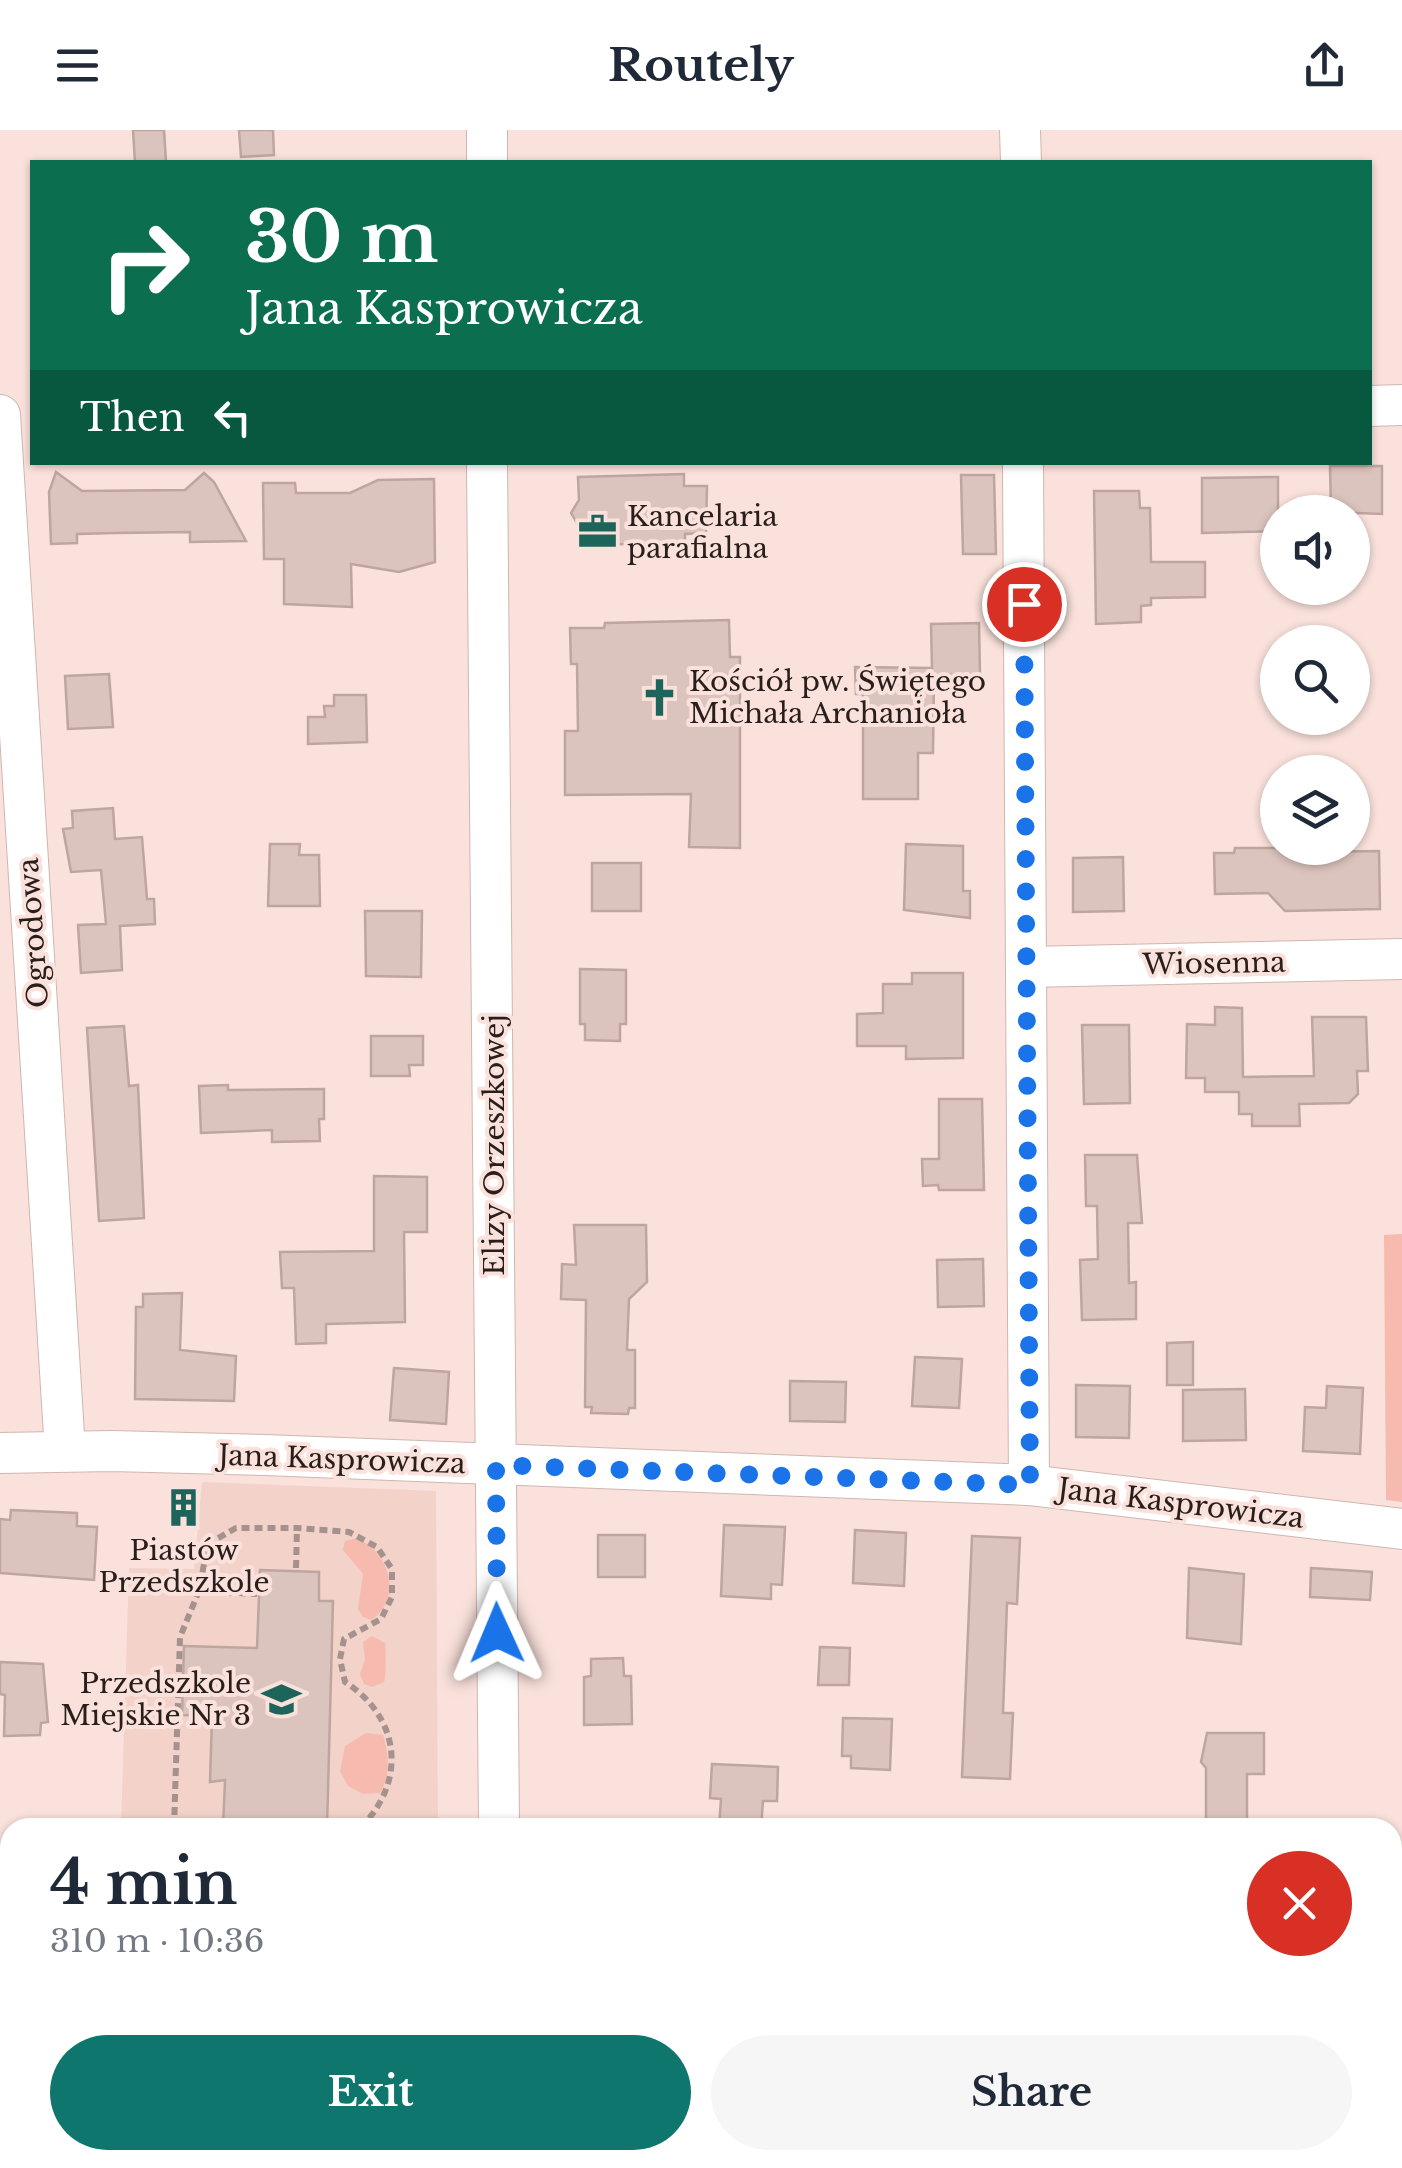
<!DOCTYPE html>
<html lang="en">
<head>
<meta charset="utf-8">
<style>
  body { margin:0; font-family:"Libre Baskerville",serif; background:#f6f6f7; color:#1f2937; height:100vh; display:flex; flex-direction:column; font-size:38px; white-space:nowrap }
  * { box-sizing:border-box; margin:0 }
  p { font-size:32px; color:#747a83 }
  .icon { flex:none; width:55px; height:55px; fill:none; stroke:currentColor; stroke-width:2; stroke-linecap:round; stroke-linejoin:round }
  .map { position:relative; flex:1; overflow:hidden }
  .drawer { position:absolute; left:0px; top:1688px; width:1402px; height:352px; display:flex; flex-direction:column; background:#fff; border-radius:30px 30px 0 0; box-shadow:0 2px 8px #0004 }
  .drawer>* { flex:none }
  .top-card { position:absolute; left:30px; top:30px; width:1342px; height:305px; border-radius:0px; box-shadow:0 2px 8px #0004; background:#0b6e4f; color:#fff; overflow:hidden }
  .controls { position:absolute; left:1260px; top:365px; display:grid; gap:20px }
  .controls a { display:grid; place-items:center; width:110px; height:110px; border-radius:50%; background:#fff; box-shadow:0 2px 8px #0004; font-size:50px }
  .pin { position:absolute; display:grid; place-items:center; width:85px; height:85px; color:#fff; margin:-42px; border:5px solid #fff; border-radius:50%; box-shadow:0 2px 10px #0007 }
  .me { position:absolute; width:110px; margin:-55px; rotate:359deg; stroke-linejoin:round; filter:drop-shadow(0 0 8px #0008) }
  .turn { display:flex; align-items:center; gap:35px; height:210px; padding:0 50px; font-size:45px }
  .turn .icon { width:130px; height:130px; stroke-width:2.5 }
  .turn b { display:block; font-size:70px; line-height:85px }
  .then { display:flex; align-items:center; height:95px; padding:0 50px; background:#0003; gap:20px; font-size:38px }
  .round { display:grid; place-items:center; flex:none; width:105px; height:105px; border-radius:52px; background:#f6f6f7 }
  .head { display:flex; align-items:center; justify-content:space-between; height:170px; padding:0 50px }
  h1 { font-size:60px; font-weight:800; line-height:75px }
  .cta { display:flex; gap:20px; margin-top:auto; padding:20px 50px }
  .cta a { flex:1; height:115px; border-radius:60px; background:#0f766e; color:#fff; font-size:40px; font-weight:800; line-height:115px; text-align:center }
  .cta a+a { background:#f6f6f7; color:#1f2937 }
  header { display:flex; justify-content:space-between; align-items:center; height:130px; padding:0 50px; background:#fff; font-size:45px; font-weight:800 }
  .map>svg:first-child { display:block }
</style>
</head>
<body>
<header><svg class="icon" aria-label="menu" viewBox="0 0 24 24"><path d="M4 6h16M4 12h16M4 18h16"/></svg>Routely<svg class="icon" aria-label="share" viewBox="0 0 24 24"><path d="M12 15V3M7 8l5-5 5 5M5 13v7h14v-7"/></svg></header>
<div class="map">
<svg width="1402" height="2038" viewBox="0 0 1402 2038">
  <rect width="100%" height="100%" fill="#fae1db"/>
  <path fill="#f3d2ca" d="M202,1352L436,1361L438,1697L121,1698L129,1438L194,1439Z"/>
  <g fill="#f6bbae">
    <path d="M1402,1104V1372L1386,1370L1384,1105Z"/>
    <path d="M357,1408C389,1423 404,1466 372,1490L363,1487L358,1479L363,1444L343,1420L345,1411Z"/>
    <path d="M372,1506L385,1513C386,1517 386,1550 384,1552L372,1557L364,1554L360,1544L365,1530L363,1512Z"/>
    <path d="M366,1603L383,1605C389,1625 391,1645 380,1663L363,1664L348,1656L340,1641L345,1616Z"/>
    <path d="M0,1978H10V2030H87V2038H0Z"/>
    <path d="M560,2030H774L775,2038H560Z"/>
    <path d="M1155,2030H1359L1377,2033V2038H1150Z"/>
  </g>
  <g fill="#dcc4be" stroke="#bea6a0" stroke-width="2.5">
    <path d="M133,0H164L166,32H135Z"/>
    <path d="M239,0H273L274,25L241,27Z"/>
    <path d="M1330,336H1382V384L1331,382Z"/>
    <path d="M56,342L82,361L185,360L204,343L214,352L246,411L190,412V402L115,403L77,404V413L51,414L49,362Z"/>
    <path d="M684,344V356H707L706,403L685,404V413L580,415V398L571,383L579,370L578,347Z"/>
    <path d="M961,345H994L996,424H963Z"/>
    <path d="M1278,347V401L1202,403V348Z"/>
    <path d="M434,349L435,432L399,442L351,434L352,477L284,474V429H264L263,353H295L296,363H350L378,350Z"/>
    <path d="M1094,361H1139L1140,378H1150L1151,432H1205V467L1151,468V475L1141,476V492L1096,494Z"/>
    <path d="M729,490L730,527H740V718L689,717L691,664L565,665V601H578L577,534H571L570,498H604L605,493Z"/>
    <path d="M979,493L980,544L934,545L933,623H918V669H863V564H856L855,537L932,538L931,494Z"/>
    <path d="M109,544L113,597L68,599L65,546Z"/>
    <path d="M334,565H366L367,612L308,614V587H325L324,576H334Z"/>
    <path d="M113,678L115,709L142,707L147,769H154L155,794L120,796L122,840L81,843L78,795L106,794L101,740L71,742L63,699L73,698L72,681Z"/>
    <path d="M270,714H300L299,725H319L320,776H268Z"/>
    <path d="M906,714L963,716V761H970V788L904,780Z"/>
    <path d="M1235,718H1300V722L1379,721L1380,779L1285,781L1268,763L1215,764L1214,723H1234Z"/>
    <path d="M1123,727L1124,781L1073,782V728Z"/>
    <rect x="592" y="733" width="49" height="48"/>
    <path d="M365,781H422L421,847L366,846Z"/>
    <path d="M580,839L626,840V894H620V911L585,910V894H580Z"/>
    <path d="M912,843H963V928L906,929V916H857V884L883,883V854H912Z"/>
    <path d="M1215,877L1242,878L1243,947L1314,946L1312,887H1366L1368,941H1357L1358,964L1349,973L1299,974L1300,996H1252V984H1239V962H1205V948H1186L1187,894L1215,895Z"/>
    <path d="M1082,895H1129L1130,973L1084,974Z"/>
    <path d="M124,896L129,956L138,955L144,1088L99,1091L87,898Z"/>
    <path d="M371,906H423V935H409L410,946H371Z"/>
    <path d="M228,955V960L324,959V989H319L320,1011L272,1012V1000L201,1003L199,956Z"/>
    <path d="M939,969H982L984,1060H939L938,1055L923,1056L922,1029H939Z"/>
    <path d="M1085,1025H1137L1142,1093H1128L1129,1153L1136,1152V1189L1082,1190L1080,1130L1098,1129L1097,1076H1086Z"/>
    <path d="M374,1046L427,1047V1102H404L405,1192L326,1194V1213L296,1214L294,1158H282L280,1122L374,1121Z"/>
    <path d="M574,1095H646L647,1152L629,1169L627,1220H635V1278H629L628,1284L591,1283L592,1277H585L586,1170L561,1169L562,1134L576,1135Z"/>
    <path d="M983,1129L984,1176L938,1177L937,1130Z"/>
    <path d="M182,1163L180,1220L236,1226L234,1271L135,1269L136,1177H143V1164Z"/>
    <path d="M1193,1212V1255H1167V1213Z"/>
    <path d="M915,1227L962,1229L959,1278L912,1276Z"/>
    <path d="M394,1238L449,1242L446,1294L390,1290Z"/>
    <path d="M790,1251L846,1252L845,1292L790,1291Z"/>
    <path d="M1076,1255L1130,1256L1129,1308L1076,1307Z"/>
    <path d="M1327,1256L1363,1258L1360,1324L1303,1321L1305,1277L1326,1278Z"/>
    <path d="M1245,1259L1246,1310L1183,1311V1260Z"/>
    <path d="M11,1380L77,1383V1396L97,1397L94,1450L0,1443V1389L10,1390Z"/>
    <path d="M724,1395L785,1397L782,1455L771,1454V1469L721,1466Z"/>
    <path d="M855,1400L906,1403L904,1456L853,1453Z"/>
    <rect x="598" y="1405" width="47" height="42"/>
    <path d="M972,1406L1020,1408L1017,1474L1007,1473L1003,1583H1013L1010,1649L962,1647Z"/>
    <path d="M1189,1438L1244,1444L1241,1514L1187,1508Z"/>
    <path d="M1311,1438L1372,1442L1370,1470L1310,1467Z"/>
    <path d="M260,1440L319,1442V1471H333L327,1698H223L225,1650L210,1652L212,1586L182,1585L184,1516L257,1518Z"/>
    <path d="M820,1517L850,1518L849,1555H818Z"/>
    <path d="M623,1528L624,1546H631L632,1594L584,1595V1547L591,1546V1529Z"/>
    <path d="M0,1532L43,1534L48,1592L41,1593L40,1605L4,1606L5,1565L0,1564Z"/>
    <path d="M843,1588L892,1589L890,1640L851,1638V1626H842Z"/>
    <path d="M1207,1603H1264V1644H1247V1698H1206V1638L1201,1632Z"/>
    <path d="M712,1634L778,1637L777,1671H763L761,1698H719L721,1669L710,1668Z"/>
  </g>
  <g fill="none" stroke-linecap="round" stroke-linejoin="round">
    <defs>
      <g id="minor">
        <path d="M487,0V32"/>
        <path d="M1020,0L1021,32"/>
        <path d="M1370,276L1402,275"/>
        <path d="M0,285L65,1321"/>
        <path d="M487,332L499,1698"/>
        <path d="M1023,332L1029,1355"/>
        <path d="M1027,837L1402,829"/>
        <path d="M0,1323L112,1321L265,1325L1029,1355L1402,1399"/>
        <path d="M0,1952H10"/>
        <path d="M1392,2010L1402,2011"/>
        <path d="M202,2030L386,2036"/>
        <path d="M499,2030V2038"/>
        <path d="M792,2038V2030"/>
        <path d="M1120,2038V2030"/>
      </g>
    </defs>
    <use href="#minor" stroke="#cfb7b1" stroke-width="42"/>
    <g stroke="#a5928e" stroke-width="6" stroke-dasharray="8 5" stroke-linecap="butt">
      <path d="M296,1438L297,1398"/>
      <path d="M199,1461L257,1464"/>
      <path d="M174,1698L180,1507L199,1461L206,1423L215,1410L236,1398H297L349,1402L377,1417L392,1439V1467L381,1489L344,1509L340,1529L345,1552C400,1587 408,1651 360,1698"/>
    </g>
    <use href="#minor" stroke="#fff" stroke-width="40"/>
  </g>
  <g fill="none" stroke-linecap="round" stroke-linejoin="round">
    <path stroke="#1a73e8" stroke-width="18" stroke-dasharray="0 32.4" d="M497,1503L496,1335L1030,1355L1024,474"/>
  </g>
  <defs>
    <symbol id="office-bare" viewBox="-9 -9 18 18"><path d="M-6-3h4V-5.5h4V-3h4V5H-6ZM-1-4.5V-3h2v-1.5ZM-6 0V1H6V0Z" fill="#1d655b" stroke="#fae1db" stroke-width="2.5" paint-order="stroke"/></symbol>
    <symbol id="church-bare" viewBox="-9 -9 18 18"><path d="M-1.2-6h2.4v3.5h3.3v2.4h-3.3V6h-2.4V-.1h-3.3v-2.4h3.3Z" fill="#1d655b" stroke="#fae1db" stroke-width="2.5" paint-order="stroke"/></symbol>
    <symbol id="building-bare" viewBox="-9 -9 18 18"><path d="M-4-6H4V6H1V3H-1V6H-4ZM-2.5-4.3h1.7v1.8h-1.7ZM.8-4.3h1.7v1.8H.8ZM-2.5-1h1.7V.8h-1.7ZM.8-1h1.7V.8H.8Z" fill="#1d655b" stroke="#fae1db" stroke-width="2.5" paint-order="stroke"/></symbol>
    <symbol id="school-bare" viewBox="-9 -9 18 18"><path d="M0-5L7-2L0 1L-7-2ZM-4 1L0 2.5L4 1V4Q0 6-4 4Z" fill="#1d655b" stroke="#fae1db" stroke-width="2.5" paint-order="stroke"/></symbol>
  </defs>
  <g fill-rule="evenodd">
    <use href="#office-bare" x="570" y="374" width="55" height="55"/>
    <use href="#church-bare" x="632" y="540" width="55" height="55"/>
    <use href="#building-bare" x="156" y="1350" width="55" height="55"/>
    <use href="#school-bare" x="254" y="1542" width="55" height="55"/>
  </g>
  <g text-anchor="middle" stroke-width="8" stroke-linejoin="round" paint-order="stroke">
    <g font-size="28" fill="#281f1d" stroke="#fae1db" text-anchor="start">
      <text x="627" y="396">Kancelaria<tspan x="627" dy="32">parafialna</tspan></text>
      <text x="689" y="561">Kościół pw. Świętego<tspan x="689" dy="32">Michała Archanioła</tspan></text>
      <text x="184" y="1430" text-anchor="middle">Piastów<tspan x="184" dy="32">Przedszkole</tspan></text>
      <text x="251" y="1563" text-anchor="end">Przedszkole<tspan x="251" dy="32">Miejskie Nr 3</tspan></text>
    </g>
    <g font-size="28" fill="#281f1d" stroke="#fae1db">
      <text transform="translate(33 803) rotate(-94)" y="10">Ogrodowa</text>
      <text transform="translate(1214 833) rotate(-1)" y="10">Wiosenna</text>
      <text transform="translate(494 1015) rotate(-90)" y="10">Elizy Orzeszkowej</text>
      <text transform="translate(342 1329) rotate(2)" y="10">Jana Kasprowicza</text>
      <text transform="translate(1181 1373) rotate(7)" y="10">Jana Kasprowicza</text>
    </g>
  </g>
</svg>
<div class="controls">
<a><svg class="icon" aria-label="sound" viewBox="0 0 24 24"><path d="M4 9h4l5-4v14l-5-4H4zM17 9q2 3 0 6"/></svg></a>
<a><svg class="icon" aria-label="search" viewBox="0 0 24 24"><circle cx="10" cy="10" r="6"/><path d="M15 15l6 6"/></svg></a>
<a><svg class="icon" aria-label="layers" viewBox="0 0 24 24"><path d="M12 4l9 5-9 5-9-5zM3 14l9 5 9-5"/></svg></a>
</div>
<div class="pin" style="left:1024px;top:474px;background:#d93025"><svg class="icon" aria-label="arrive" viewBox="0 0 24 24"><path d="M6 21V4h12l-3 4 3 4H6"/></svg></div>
<svg class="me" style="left:497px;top:1503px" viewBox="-20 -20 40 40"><path d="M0-17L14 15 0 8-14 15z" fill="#1a73e8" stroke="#fff" stroke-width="4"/></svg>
<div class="top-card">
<div class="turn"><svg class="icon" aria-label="right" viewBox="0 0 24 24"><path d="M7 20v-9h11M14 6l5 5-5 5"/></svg><div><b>30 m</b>Jana Kasprowicza</div></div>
<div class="then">Then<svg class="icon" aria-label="left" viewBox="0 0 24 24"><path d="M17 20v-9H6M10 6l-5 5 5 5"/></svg></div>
</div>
<section class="drawer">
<div class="head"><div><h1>4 min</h1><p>310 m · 10:36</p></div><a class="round" style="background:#d93025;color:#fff"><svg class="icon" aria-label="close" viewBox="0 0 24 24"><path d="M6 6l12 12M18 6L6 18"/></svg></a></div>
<div class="cta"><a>Exit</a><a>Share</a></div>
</section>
</div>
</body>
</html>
